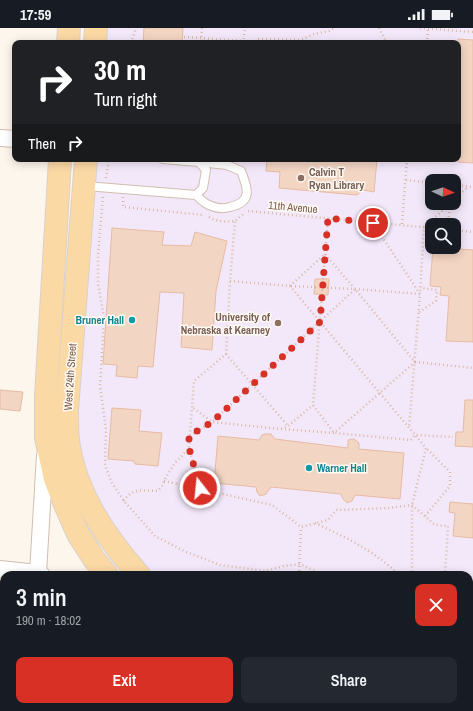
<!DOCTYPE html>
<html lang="en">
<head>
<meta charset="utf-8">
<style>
  body { margin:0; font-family:"Archivo Narrow",sans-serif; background:#242831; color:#f1f3f6; height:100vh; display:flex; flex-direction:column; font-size:15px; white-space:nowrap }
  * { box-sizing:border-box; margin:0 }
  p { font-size:13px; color:#9ea1a6 }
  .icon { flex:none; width:22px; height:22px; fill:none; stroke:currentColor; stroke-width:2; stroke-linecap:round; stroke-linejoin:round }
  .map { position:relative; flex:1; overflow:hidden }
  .side { position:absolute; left:0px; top:543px; width:473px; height:140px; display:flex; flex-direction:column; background:#171b24; border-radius:12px 12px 0 0; box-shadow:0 2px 10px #0003 }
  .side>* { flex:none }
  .top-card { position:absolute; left:12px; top:12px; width:449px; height:122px; border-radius:8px; box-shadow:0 2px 10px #0003; background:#202124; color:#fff; overflow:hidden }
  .needle { width:26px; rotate:94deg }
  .buttons { position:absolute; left:425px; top:146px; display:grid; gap:8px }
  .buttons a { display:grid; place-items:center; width:36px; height:36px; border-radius:8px; background:#171b24; box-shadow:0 2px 10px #0003; font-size:20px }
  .pin { position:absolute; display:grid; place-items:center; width:34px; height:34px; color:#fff; margin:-17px; border:2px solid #fff; border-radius:50%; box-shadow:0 1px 4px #0007 }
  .me { position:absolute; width:44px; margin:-22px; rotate:344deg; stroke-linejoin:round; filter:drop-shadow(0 0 3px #0008) }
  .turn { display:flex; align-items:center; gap:14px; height:84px; padding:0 16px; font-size:18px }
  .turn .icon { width:52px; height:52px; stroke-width:2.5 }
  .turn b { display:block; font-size:28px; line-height:34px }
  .then { display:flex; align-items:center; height:38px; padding:0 16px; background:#0003; gap:8px; font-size:15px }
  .round { display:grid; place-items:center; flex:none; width:42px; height:42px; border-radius:8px; background:#242831 }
  .summary { display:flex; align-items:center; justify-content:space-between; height:68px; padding:0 16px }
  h1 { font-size:24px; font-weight:600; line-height:30px }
  .button { display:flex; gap:8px; margin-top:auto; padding:8px 16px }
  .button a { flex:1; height:46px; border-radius:8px; background:#d93025; color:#fff; font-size:16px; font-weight:600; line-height:46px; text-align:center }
  .button a+a { background:#242831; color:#f1f3f6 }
  .status { display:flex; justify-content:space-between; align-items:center; height:28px; padding:0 20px; background:#171b24; direction:ltr }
  .status svg { height:11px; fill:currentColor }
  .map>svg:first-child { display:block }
</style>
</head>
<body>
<div class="status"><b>17:59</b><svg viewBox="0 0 49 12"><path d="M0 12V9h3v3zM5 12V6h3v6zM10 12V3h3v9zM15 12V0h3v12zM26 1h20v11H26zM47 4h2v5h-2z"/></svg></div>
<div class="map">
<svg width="473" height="683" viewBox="0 0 473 683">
  <rect width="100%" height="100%" fill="#fdf6ec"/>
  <path fill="#f3e8fa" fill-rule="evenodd" d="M107,0H473V571L469,570V547H223L203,545L148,547L104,502L68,413L95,131H458V15H105ZM432,153H454V175H432ZM432,197H454V219H432Z"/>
  <g fill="#f3d5c3" stroke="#e6bba3">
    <path d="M144,0H183L182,15H143Z"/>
    <path d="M458,11L473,12V135L458,134Z"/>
    <path d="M267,131H377L374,164L363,162L357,167L279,160L280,144L266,143Z"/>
    <path d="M112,200L164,204L162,217L191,218L195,204L227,213L216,263L212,322L181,319L184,265L160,264L153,339L138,338L137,350L116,348L117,337L103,336Z"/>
    <path d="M433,219L473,222V314L446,313L449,268L440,267L441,259L430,258Z"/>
    <path d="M315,251H329L328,267L314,266Z"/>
    <path d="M0,362L23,364L20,383L0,381Z"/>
    <path d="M465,372H473V419L455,418L456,404H463Z"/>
    <path d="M112,380L141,382L139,403L162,405L158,438L135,436L134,433L108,431Z"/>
    <path d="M265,406H271L275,411L348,420V412L354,411L359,415V421L404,425L400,471L355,467L352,473L347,475L343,471L341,466L271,459L266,466L260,468L257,464L256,459L214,455L218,408L259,412L262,407Z"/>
    <path d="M450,474L473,476V510L453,508L455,485L449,484Z"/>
  </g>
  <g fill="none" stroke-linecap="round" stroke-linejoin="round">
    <defs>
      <g id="service">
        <path d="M86,158L196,167L203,160L206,142L199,134L163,131"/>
        <path d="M196,167C200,171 204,175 209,177C215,180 223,181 230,179C253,174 248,160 241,143L227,137L199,134"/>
        <path d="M163,683V679"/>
      </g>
      <g id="minor">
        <path d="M0,110L15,111"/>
        <path d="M0,541L38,545L42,547"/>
        <path d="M38,545L45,427"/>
        <path d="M469,582L473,583"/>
        <path d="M52,683L53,679"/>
      </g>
      <g id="primary">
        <path d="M68,15L69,0"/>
        <path d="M95,15L96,0"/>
        <path d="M60,131L46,368V410L55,451L67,481L78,506L94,531L107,547"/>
        <path d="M86,131L67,382C67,392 67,403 68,413C75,465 105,508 139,547"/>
        <path d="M237,679L239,683"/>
        <path d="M268,679L270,683"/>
        <path d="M306,683V679"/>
      </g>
    </defs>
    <use href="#service" stroke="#d1beb0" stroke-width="10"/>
    <use href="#minor" stroke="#d1beb0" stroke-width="18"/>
    <use href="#primary" stroke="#dad1cd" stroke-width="24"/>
    <g stroke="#d9b8a5" stroke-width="2.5" stroke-dasharray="1 3" stroke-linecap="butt">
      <path d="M202,0L201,10L203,15"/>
      <path d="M379,0L387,15"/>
      <path d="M420,0L473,4"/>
      <path d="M184,9L244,13"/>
      <path d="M131,15L136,0"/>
      <path d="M243,15L245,0"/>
      <path d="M251,15L259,11L302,12"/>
      <path d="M295,15L314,6L329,3L334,0"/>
      <path d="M427,15L428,1"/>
      <path d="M106,150L109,131"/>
      <path d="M406,152L432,155"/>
      <path d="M454,157L473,159"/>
      <path d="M103,169L98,227V256L104,289L100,358L106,401L105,437L112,455L124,473L155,508L184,523L220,537L265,543L284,538L300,536L323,547"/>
      <path d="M123,169V179L204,187"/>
      <path d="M454,172L468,159"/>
      <path d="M248,183L432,200"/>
      <path d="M209,189C217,194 226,194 235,193L244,186"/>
      <path d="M328,190L313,377L334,405L411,412L415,407L453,409"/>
      <path d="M373,195L420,266L409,400"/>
      <path d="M402,196L407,131"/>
      <path d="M448,197L450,176"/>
      <path d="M454,202L473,204"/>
      <path d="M230,253L290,258L426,420L412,477V547"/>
      <path d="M290,258L325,226L354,260"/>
      <path d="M291,258L355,261L420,266L424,199L451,175"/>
      <path d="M419,284L436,273L437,262L420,260"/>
      <path d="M226,326L288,398"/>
      <path d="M415,334L473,340"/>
      <path d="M281,401L334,405L415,334L355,261L212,394L281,401L288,398L313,377"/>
      <path d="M190,408L212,394L192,379"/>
      <path d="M189,420L200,460"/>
      <path d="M164,453L272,477L301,499L328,492L336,482L389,480L412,477L435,497L448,498L445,547"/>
      <path d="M124,473C132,459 144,463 158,463L162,458L166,449L175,435L189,420L194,353L226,326L230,253L235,193"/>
      <path d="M425,488L450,458V444L426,420"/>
      <path d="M315,495C345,509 375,523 399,547"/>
      <path d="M299,547L301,499"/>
      <path d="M469,561H473"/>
    </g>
    <use href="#service" stroke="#fff" stroke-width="8"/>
    <use href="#minor" stroke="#fff" stroke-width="16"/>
    <use href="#primary" stroke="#fbd9a5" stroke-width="22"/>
  </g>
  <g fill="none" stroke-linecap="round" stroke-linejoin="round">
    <path stroke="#d93025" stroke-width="7" stroke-dasharray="0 12.6" d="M200,460L189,420V408L212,394L320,294L328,190L373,195"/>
  </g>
  <g fill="#8d6e63" stroke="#fffaf3" stroke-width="1.5">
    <circle cx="301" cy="150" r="4"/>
    <circle cx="278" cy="295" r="4"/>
  </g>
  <g fill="#0f9aa8" stroke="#fffaf3" stroke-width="1.5">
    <circle cx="132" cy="292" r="4"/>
    <circle cx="309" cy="440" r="4"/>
  </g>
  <g text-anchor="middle" stroke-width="3" stroke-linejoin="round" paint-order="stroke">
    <g font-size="11" font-weight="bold" fill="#785e54" stroke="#fffaf3" text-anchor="start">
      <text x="309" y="148">Calvin T<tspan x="309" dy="13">Ryan Library</tspan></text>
      <text x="270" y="293" text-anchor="end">University of<tspan x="270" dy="13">Nebraska at Kearney</tspan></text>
    </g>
    <g font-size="11" fill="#7a5c4d" stroke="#fffaf3">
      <text transform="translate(293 179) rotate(5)" y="4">11th Avenue</text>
      <text transform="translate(70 349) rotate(-86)" y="4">West 24th Street</text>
    </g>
    <g font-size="11" font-weight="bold" fill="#0d838f" stroke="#fffaf3" text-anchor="end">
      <text x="124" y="296">Bruner Hall</text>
      <text x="317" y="444" text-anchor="start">Warner Hall</text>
    </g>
  </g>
</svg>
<div class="buttons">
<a><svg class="needle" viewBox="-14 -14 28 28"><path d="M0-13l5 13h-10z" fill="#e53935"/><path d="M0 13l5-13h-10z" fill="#9ea1a6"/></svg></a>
<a><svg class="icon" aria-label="search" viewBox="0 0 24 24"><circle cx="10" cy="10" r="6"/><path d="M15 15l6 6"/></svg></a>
</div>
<div class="pin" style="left:373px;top:195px;background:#d93025"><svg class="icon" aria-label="arrive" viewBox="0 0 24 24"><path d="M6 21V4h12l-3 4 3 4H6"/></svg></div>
<svg class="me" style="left:200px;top:460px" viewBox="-20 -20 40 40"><circle r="17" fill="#d93025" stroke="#fff" stroke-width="3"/><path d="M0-11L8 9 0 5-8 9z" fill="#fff"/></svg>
<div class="top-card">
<div class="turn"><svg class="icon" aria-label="right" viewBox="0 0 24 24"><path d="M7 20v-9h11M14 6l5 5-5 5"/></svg><div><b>30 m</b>Turn right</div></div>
<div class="then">Then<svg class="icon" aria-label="right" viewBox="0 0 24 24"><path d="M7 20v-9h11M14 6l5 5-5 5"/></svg></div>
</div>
<section class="side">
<div class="summary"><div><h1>3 min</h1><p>190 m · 18:02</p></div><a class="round" style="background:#d93025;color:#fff"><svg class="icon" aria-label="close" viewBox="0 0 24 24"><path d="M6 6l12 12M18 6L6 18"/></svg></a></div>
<div class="button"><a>Exit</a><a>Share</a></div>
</section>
</div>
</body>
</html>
